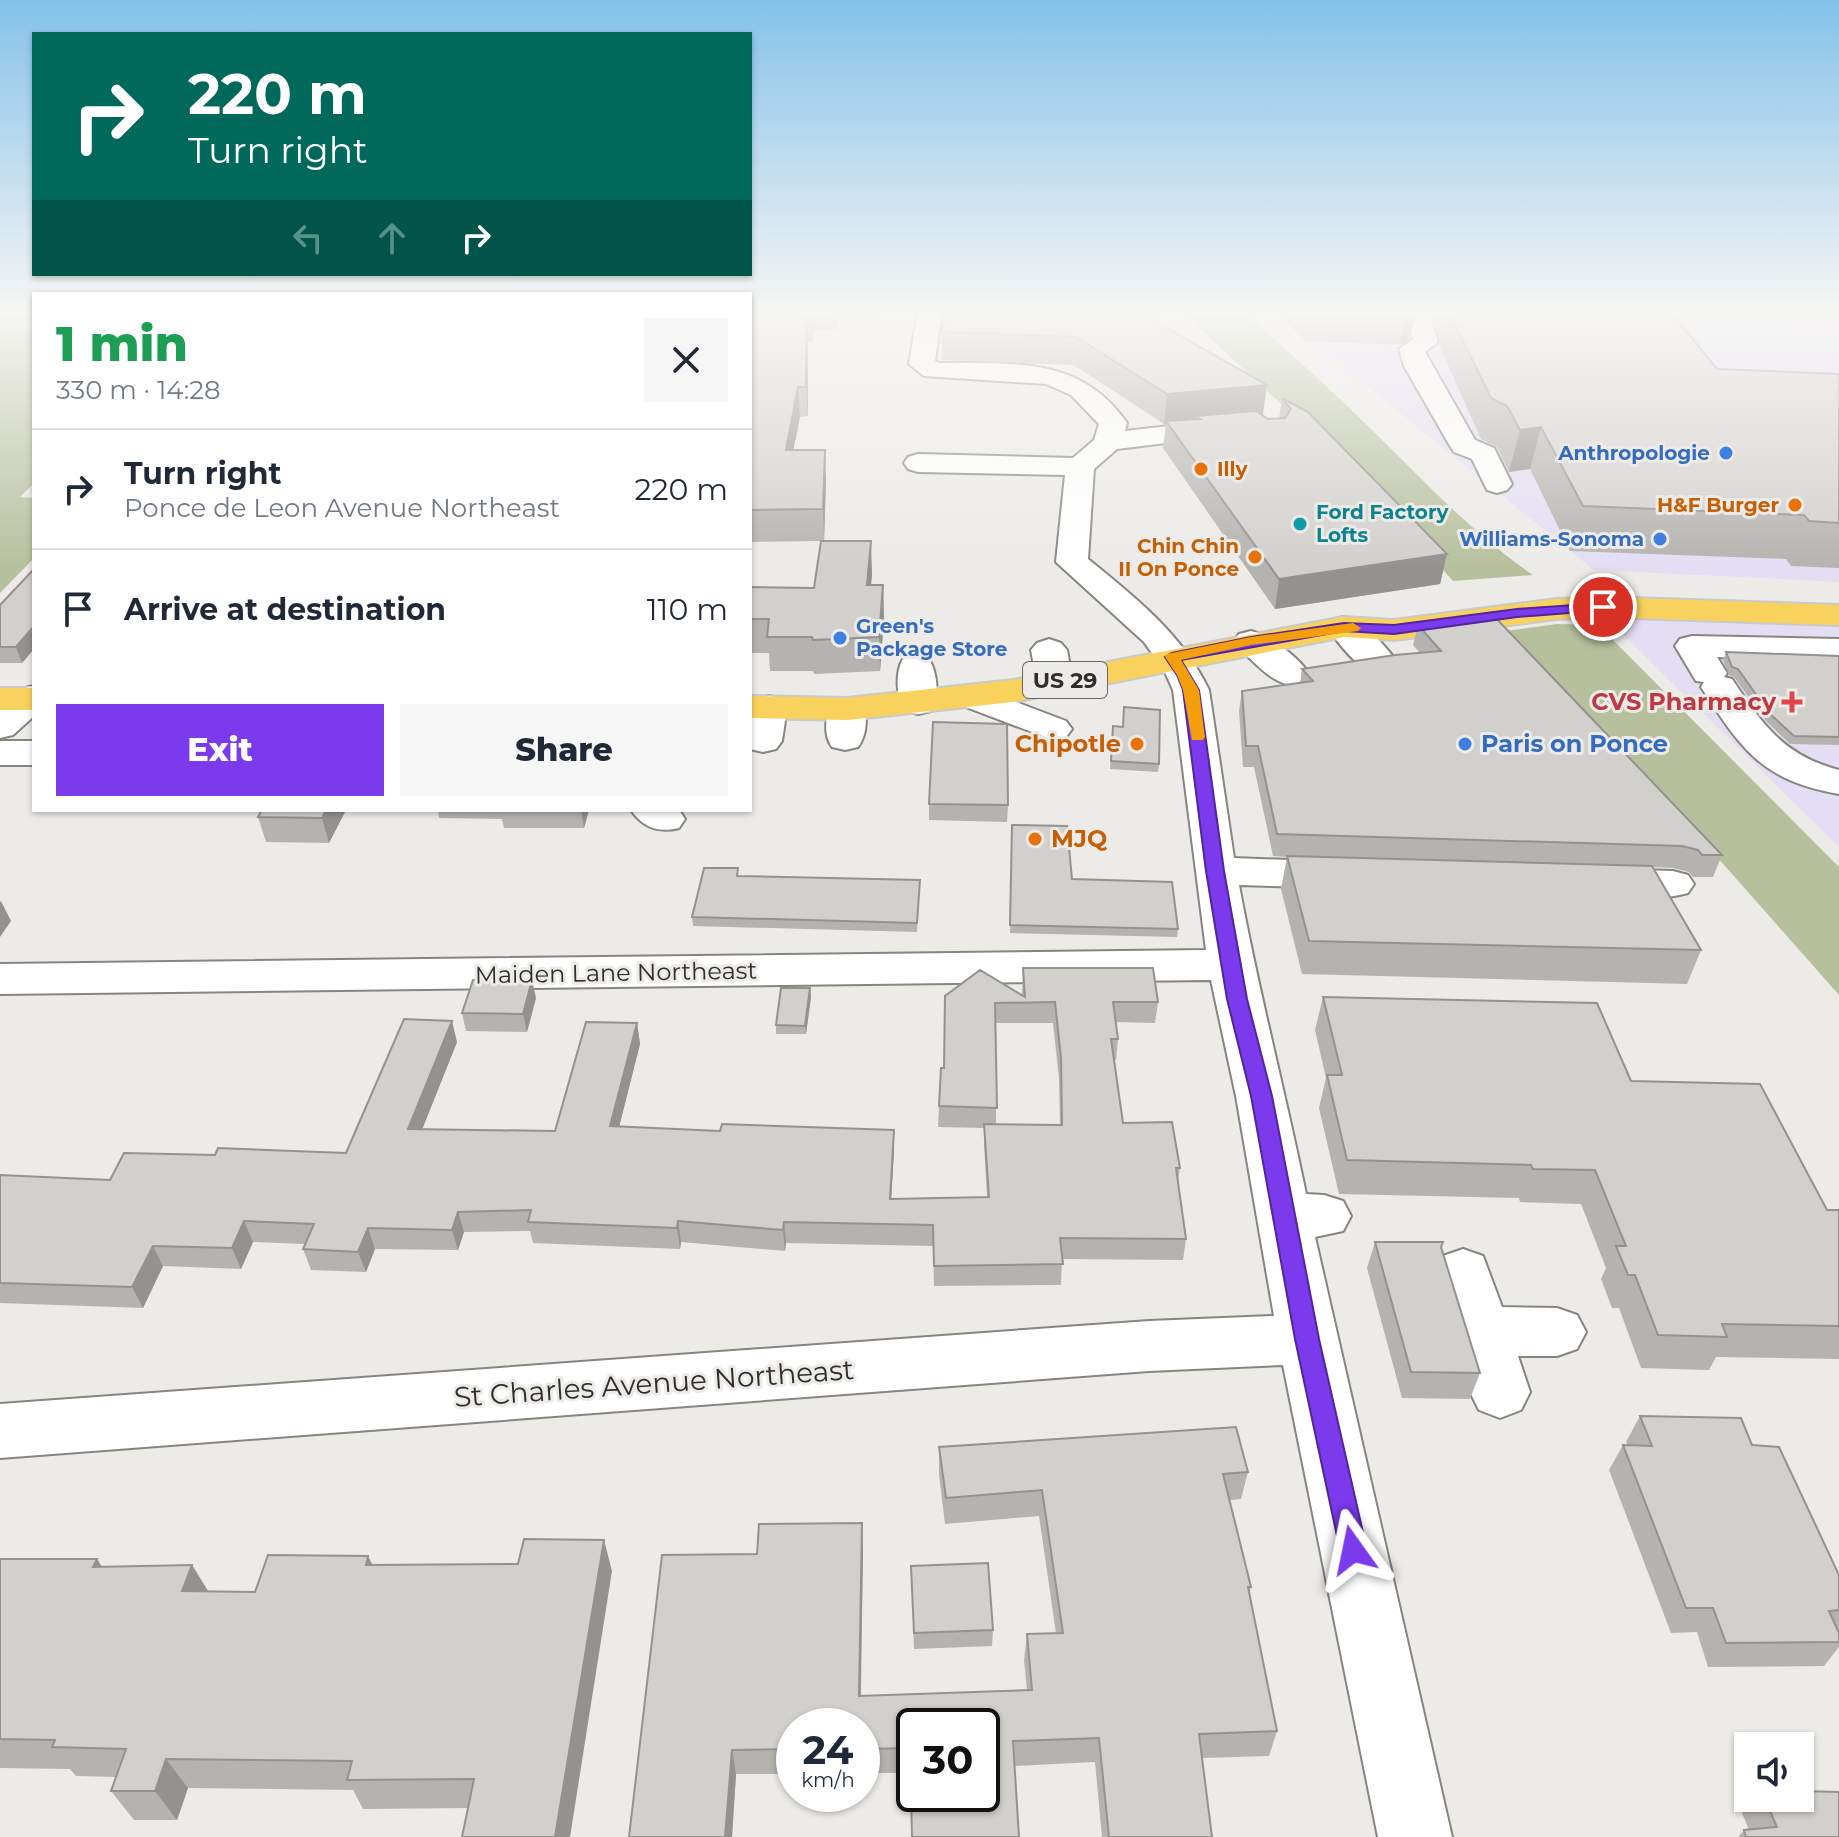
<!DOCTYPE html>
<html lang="en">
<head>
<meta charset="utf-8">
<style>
  body { margin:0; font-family:Montserrat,sans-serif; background:#f6f6f7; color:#1f2937; height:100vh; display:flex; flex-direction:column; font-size:30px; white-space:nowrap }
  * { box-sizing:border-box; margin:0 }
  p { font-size:26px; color:#747a83 }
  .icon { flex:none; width:44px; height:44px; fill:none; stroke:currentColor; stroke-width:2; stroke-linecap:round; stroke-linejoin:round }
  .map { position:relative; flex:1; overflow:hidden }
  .drawer { position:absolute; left:32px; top:292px; width:720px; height:520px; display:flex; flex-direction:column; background:#fff; border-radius:0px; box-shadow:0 2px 6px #0004 }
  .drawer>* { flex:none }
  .hud { position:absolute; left:32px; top:32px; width:720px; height:244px; border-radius:0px; box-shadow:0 2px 6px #0004; background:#00695c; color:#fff; overflow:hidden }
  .tools { position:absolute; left:1734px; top:1732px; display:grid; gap:16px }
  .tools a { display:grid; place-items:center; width:80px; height:80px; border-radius:0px; background:#fff; box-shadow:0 2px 6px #0004; font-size:40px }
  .speed { position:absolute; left:776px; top:1708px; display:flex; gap:16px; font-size:40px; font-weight:700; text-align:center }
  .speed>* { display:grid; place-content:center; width:104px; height:104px; border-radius:50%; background:#fff; box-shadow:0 2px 6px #0004; line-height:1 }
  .speed small { font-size:20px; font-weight:400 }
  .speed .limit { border:4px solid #111; border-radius:12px; background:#fff; color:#111 }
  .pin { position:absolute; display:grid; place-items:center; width:68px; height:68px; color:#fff; margin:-34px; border:4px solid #fff; border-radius:50%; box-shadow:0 2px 8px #0007 }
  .me { position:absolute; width:88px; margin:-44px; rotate:348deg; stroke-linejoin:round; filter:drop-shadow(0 0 6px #0008) }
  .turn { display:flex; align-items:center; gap:28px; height:168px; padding:0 24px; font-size:36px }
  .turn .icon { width:104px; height:104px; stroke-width:2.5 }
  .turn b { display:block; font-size:56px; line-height:68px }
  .lanes { display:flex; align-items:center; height:76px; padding:0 24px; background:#0003; justify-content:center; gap:40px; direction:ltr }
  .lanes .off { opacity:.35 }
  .round { display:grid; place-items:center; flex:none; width:84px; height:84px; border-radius:0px; background:#f6f6f7 }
  .headline { display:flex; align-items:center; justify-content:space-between; height:136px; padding:0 24px }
  h1 { font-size:48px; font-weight:800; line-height:60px; color:#1e9e55 }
  .primary-button { display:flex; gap:16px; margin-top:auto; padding:16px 24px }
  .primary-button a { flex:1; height:92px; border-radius:0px; background:#7c3aed; color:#fff; font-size:32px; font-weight:800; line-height:92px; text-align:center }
  .primary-button a+a { background:#f6f6f7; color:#1f2937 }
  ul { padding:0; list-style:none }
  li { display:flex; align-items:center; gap:24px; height:120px; padding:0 24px; border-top:2px solid #e0e1e3 }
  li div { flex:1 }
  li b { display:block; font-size:30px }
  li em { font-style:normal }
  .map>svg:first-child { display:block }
</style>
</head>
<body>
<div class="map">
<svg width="1839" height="1837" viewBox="0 0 1839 1837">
  <rect width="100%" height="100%" fill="#edebe7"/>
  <g fill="#e3def4">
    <path d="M1273,310H1839V582L1594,570Z"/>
    <path d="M1603,615L1839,625V847Z"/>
  </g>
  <g fill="#b6c09d">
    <path d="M0,310H34V483L20,497L34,498V558L0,593Z"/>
    <path d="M1180,310H1242C1286,350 1331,389 1373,431C1427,484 1471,532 1533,575L1453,581L1363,480Z"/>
    <path d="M1557,624L1598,625L1839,867V995L1702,840L1505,631Z"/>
  </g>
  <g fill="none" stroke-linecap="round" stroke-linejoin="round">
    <defs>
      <g id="minor">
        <path d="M918,310H942L935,361L939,363C1012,364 1080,355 1127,423L1125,431L1223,420L1233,422L1237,428L1233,434L1223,436L1117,449L1094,469L1088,559C1136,598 1182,634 1209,690L1234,858L1343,862L1358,866L1364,875L1358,884L1343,888L1239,885C1258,989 1285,1091 1306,1194L1324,1195L1343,1201L1351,1216L1343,1231L1315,1237L1452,1837H1378L1283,1365L1149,1371L0,1458V1404L1149,1321L1274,1316L1236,1096L1211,980L0,994V964L1206,950L1173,690L1164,670L1144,642L1056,562L1065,475L918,472L908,469L904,463L908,457L918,454L1073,458L1094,440L1099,424L1071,395L1046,384L924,376L909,364Z"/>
        <path d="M1404,310H1428L1438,342L1425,352L1475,440L1494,448L1512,484L1507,490L1497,493L1487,490L1472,459L1454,452L1450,446L1404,366L1399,349L1413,339Z"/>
        <path d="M1344,617C1364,622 1385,645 1397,662L1392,670C1383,672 1375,674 1366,669C1353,662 1336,640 1327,627L1332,620Z"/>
        <path d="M1251,631C1272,636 1299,658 1311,676L1306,684C1277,691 1259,666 1239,648L1234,641L1239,634Z"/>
        <path d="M1692,636L1839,639V661L1717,657L1727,673L1724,677L1732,679C1763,725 1783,755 1839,770V794C1762,781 1741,749 1701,687L1704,682L1696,681L1675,646L1680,639Z"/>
        <path d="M1049,639L1061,643L1067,650L1073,682L1068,690L1055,693L1042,690L1037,682L1031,650L1037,643Z"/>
        <path d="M916,656L929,659C937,672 940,698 931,711L918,714L905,711C896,698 895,672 903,659Z"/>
        <path d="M971,685L1066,721L1072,729L1066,737L1053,740L958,704L953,696L958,688Z"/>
        <path d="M34,686V716L13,735L0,738V707L21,689Z"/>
        <path d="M769,696L782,699L787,707L782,741L776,749L763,752L750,749V710L756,699Z"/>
        <path d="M847,698L860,701C869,713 867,735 858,747L845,750L832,747C823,735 825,713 834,701Z"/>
        <rect x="0" y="741" width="34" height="24"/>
        <path d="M631,810H679L685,819L679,828C659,833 643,828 631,810Z"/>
        <path d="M1604,869L1673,871L1688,875L1694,884L1688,893C1659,901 1618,899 1589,891L1583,882L1589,873Z"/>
        <path d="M1463,1249L1483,1256L1502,1307L1557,1308L1577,1315L1586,1332L1577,1349L1557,1356H1518L1530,1392L1521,1410L1500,1418L1479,1410L1470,1392L1435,1272L1443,1256Z"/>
      </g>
      <g id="highway">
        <path d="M1603,597L1839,605V625L1603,617L1556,619L1394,640L1344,637L1013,702L847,720L750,718V696L847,698L1013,680L1344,617L1394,620L1556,599Z"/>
        <rect x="0" y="688" width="34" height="22"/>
      </g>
    </defs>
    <use href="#minor" stroke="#868580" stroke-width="4"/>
    <use href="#highway" stroke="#c9c9c8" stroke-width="4"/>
    <use href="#minor" fill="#fff" fill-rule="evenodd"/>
    <use href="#highway" fill="#f9d25d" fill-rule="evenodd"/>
  </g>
  <g fill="#b5b3af" fill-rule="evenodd">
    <path d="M750,310H916L914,313H886V316H837L838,330L813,331L812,342H808V416L800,417L793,450L826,481L824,541L872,574L871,585H883L884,619L880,671L814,674L813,671H770L769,653H750V587L814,588L821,541L752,542L750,555Z"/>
    <path d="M943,310H1155L1156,322L1268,419L1279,418L1282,398L1447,554L1440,584L1275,609L1163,448L1166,424H1164L1074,365L942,360V332L945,313Z"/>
    <path d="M1273,310H1414L1415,312L1410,338L1400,345L1306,341Z"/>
    <path d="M1438,310H1669L1717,369L1839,374V568L1791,566L1786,559L1570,551L1530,469L1509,472L1497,447L1481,439L1439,345L1440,338L1435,324Z"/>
    <path d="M34,569V649L22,663H0V605Z"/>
    <path d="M1418,625L1722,855L1713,877H1693L1689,872L1673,868L1653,867L1701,950L1687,984L1302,974L1281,889L1287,857L1273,856L1254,767H1243L1239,711L1242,691L1300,683L1302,669L1420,653L1413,645Z"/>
    <path d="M1726,652L1839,656V745L1790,744L1767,722L1734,677L1729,675L1723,660Z"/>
    <path d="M1113,726L1122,727L1159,764L1158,772L1110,769Z"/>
    <path d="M929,804L1008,805L1007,822L929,820Z"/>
    <path d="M262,810H346L329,843L266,842L258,817Z"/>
    <path d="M438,810H589L584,828H504L502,819L439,818Z"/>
    <path d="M1012,825L1072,879L1178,929L1177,937L1010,933Z"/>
    <path d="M739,876L920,880L917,932L693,926L692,917Z"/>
    <path d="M1023,968L1158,1002L1155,1023L1116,1022L1118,1039L1116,1060H1114L1123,1123L1180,1168L1178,1180L1186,1239L1183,1260L1062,1259L1061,1285L934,1286L933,1246L786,1243L785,1251L681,1242L680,1249L533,1243L530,1231L464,1232L458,1250L375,1249L366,1272L311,1270L303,1249L305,1244L253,1242L241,1269L163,1266L143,1308L0,1303V1175L110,1180L215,1155L346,1153L457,1042L422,1129L555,1131L637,1023L640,1044L619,1127L894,1150L891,1199L987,1197L984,1145V1128L938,1127L939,1106L944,1068L945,996H1022ZM996,1023H1053L1059,1079L1060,1125L996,1124Z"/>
    <path d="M811,997L806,1034H776V1025Z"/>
    <path d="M1323,997L1631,1081L1827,1210H1839V1359L1716,1357L1709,1370L1641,1368L1619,1308H1612L1601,1279L1606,1268L1581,1204L1520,1202L1519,1198L1339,1194L1319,1108L1326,1078L1315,1030Z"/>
    <path d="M536,998L527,1032L466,1031L462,1013Z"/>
    <path d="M1375,1242L1441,1247L1480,1373L1470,1399L1402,1398L1367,1268Z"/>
    <path d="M1640,1416L1752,1445L1839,1575V1647L1824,1666L1708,1667L1697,1632L1671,1633L1609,1470L1623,1445H1628L1626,1442Z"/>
    <path d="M939,1447L1248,1472L1241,1499L1230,1500L1251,1587L1249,1595L1277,1731L1269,1756L1202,1758L1212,1837H1102L1095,1762L1015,1766L910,1773H862V1726H794V1774H736L732,1837H629L757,1554L863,1550L861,1696L1027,1690L1024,1660L1027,1634L1056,1633L1039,1516L945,1524L939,1474Z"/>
    <path d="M368,1556L372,1565L612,1571L468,1808L363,1809L353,1790L188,1788L177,1820H134L111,1791L116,1777L76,1776L70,1769L0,1768V1559L102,1567L192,1565L208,1591L255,1592Z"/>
    <path d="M911,1566L993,1630L992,1646L914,1649Z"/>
    <path d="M1754,1798H1800L1839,1837H1738L1744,1830H1749L1742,1813Z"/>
  </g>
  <g fill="#93928f">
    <path d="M811,310H813V331L812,342Z"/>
    <path d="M1415,312L1410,338L1400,345L1405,319Z"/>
    <path d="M806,314L808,342V416L806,387Z"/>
    <path d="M1267,385L1263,414L1200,419L1195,416V421H1166V424H1164L1167,394Z"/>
    <path d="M798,387L800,417L787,481L786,450Z"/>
    <path d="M1541,427L1530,469L1509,472L1520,430Z"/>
    <path d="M825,450L826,481L824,541L823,509Z"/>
    <path d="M750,510L752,542L750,555Z"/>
    <path d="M871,541L872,574L868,619L867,585Z"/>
    <path d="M1447,554L1440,584L1275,609L1279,579Z"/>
    <path d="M883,585L884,619L880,671L879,637Z"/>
    <path d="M34,626V649L22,663L16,647Z"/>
    <path d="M326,810H346L329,843L322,818Z"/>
    <path d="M581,810H589L584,828Z"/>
    <path d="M1,901L11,921L0,937V902Z"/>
    <path d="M532,980L536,998L527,1032L523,1014Z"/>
    <path d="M810,988L811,997L806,1034L805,1026Z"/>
    <path d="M452,1021L457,1042L414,1150L408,1129Z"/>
    <path d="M637,1023L640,1044L614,1147L610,1126Z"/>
    <path d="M894,1130V1150L890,1220V1199Z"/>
    <path d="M458,1212L464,1232L458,1250L452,1230Z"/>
    <path d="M244,1221L253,1242L241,1269L232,1248Z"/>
    <path d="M678,1221L681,1242L680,1249L677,1228Z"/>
    <path d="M784,1222L786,1243L785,1251L783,1230Z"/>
    <path d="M368,1228L375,1249L366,1272L358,1252Z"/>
    <path d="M153,1246L163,1266L143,1308L132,1287Z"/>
    <path d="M862,1523L863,1550L860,1721L859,1696Z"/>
    <path d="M604,1540L612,1571L570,1837H555Z"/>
    <path d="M368,1556L383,1587L366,1565Z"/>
    <path d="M97,1559L118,1591L93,1567Z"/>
    <path d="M192,1565L211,1596L182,1591Z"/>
    <path d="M732,1750L736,1774L732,1837H725Z"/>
    <path d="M166,1759L188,1788L177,1820L155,1791Z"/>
  </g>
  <g fill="#d2d0cc" stroke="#93928f" stroke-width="2" fill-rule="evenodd">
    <path d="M750,310H811V314H806V387H798L786,450H825L823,509L750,510Z"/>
    <path d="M945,310H1155L1156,322L1267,385L1167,394L1076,337L942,332Z"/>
    <path d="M1304,310H1414L1415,312L1405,319L1310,315Z"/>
    <path d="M1448,310H1669L1717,369L1839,374V523L1809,521L1804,515L1583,506L1541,427L1520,430L1507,406L1491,398Z"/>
    <path d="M1282,398L1308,412L1447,554L1279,579L1166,421L1200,419L1195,416L1256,411L1268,419L1285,418L1291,409Z"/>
    <path d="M821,541H871L867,585H883L879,637L813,640L812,637H767L769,619H750V587L814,588Z"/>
    <path d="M34,569V626L16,647H0V605Z"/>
    <path d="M1492,614L1722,855H1702L1698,850L1682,846L1277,834L1258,746H1246L1242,691L1313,681L1302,669L1395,655L1441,651L1418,625Z"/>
    <path d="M1726,652L1839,656V737L1794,736L1770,714L1738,669L1732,667Z"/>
    <path d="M1124,707L1160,710L1159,764L1111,761L1113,726L1123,727Z"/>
    <path d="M933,722L1007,724L1008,805L929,804Z"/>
    <path d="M262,810H326L322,818L258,817Z"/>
    <path d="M1012,825L1067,826L1072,879L1172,882L1178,929L1010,925Z"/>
    <path d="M1287,856L1652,866L1701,950L1309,941Z"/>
    <path d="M704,868H738L737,876L920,880L917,923L692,917Z"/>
    <path d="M1023,968H1153L1158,1002H1113L1118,1039H1111L1123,1123L1172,1122L1180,1168H1176L1186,1239L1060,1238L1063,1264L934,1266L933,1225L784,1222L783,1230L678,1221L677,1228L528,1222L531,1210L458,1212L452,1230L368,1228L358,1252L303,1249L314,1224L244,1221L232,1248L153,1246L132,1287L0,1283V1175L110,1180L124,1153L215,1155L218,1148L346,1153L404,1019L452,1021L408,1129L555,1131L586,1022L637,1023L610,1126L720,1131L722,1124L894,1130L890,1199L989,1197L984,1124L1062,1125L1061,1058L1055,1002L995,1003L997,1108L939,1106L941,1068H944L945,996L980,970L1025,997Z"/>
    <path d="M473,980H532L523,1014L462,1013Z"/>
    <path d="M781,988H810L805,1026L776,1025Z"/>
    <path d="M1323,997L1597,1003L1631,1081L1760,1084L1827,1210H1839V1326L1722,1324L1727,1337L1658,1335L1635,1275H1628L1616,1246H1626L1595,1170L1533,1169L1531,1165L1347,1160L1327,1075H1342Z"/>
    <path d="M1375,1242H1443L1441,1247L1480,1373L1411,1372Z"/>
    <path d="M1640,1416L1741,1418L1752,1445L1779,1447L1839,1575V1610L1829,1611L1839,1633V1642L1726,1643L1713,1608H1686L1623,1445L1652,1446Z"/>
    <path d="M1236,1427L1248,1472L1223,1474L1251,1587H1248L1277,1731L1199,1734L1212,1837H1109L1099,1738L1013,1741L1019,1837H912L910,1748L862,1749V1726H794V1749L732,1750L725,1837H629L662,1555L757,1554L759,1524L862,1523L859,1696L1032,1690L1027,1634L1063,1633L1042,1490L946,1498L939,1447ZM914,1726H982V1794H914Z"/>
    <path d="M524,1539L604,1540L555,1837H462L474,1779L347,1780L352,1761L166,1759L155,1791H111L126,1749L52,1747L55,1740L0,1739V1559H97L93,1567L192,1565L182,1591L255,1592L268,1555L368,1556L366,1565L518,1564Z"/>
    <path d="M988,1563L993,1630L914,1633L911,1566Z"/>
    <path d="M1800,1791L1839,1792V1837H1746L1744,1830L1777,1827L1764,1798H1800Z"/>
  </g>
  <linearGradient id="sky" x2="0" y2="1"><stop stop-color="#84c2ea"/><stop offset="0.55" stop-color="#f7f6f4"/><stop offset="1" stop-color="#f7f6f4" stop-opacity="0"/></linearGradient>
  <rect width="1839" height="568" fill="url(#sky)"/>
  <path fill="#7c3aed" stroke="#51269a" stroke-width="2" d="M1603,603L1610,607L1608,610L1517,617L1394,634L1344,631L1181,660L1199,690L1224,871L1247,999L1272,1096L1319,1339L1367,1550L1363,1559L1353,1563L1344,1559L1340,1550L1295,1339L1251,1096L1227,999L1206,871L1183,690L1177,675L1165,657L1172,653L1251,637L1344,623L1394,625L1517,609Z"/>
  <path fill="#f59e0b" d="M1353,623L1361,628L1358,631L1251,645L1181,660L1199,690L1205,737L1203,740H1192L1183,690L1177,675L1165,657L1167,654L1251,637Z"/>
  <g fill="#3f7fe0" stroke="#edebe7" stroke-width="3">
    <circle cx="1726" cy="453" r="8"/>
    <circle cx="1660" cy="539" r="8"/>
    <circle cx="840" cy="638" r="8"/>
    <circle cx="1465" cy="744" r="8"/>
  </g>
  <g fill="#e8710a" stroke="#edebe7" stroke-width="3">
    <circle cx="1201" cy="469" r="8"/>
    <circle cx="1795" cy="505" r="8"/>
    <circle cx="1255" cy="557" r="8"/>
    <circle cx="1137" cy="744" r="8"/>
    <circle cx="1035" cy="839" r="8"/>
  </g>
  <circle fill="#0f9aa8" stroke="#edebe7" stroke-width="3" cx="1300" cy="524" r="8"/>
  <path fill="#e0444e" stroke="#edebe7" stroke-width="3" d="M1788 690h8v8h8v8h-8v8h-8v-8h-8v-8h8z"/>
  <g text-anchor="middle" stroke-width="6" stroke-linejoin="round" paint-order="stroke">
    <g font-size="20" font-weight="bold" fill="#366cbe" stroke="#edebe7" text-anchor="end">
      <text x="1710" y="460">Anthropologie</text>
      <text x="1644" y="546">Williams-Sonoma</text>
      <text x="856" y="633" text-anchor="start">Green's<tspan x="856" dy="23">Package Store</tspan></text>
    </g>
    <g font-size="20" font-weight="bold" fill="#c56008" stroke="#edebe7" text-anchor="end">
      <text x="1217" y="476" text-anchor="start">Illy</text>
      <text x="1779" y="512">H&amp;F Burger</text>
      <text x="1239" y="553">Chin Chin<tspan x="1239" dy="23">II On Ponce</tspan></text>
    </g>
    <g font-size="20" font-weight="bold" fill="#0d838f" stroke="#edebe7" text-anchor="start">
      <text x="1316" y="519">Ford Factory<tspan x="1316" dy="23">Lofts</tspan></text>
    </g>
    <rect fill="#edebe7" stroke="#686764" stroke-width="2" x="1023" y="662" width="84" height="36" rx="6"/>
    <g font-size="22" font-weight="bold" fill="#2f2e2c">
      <text x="1065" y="688">US 29</text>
    </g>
    <g font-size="24" font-weight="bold" fill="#be3a42" stroke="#edebe7" text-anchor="end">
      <text x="1776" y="710">CVS Pharmacy</text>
    </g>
    <g font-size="24" font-weight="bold" fill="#c56008" stroke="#edebe7" text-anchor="end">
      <text x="1121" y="752">Chipotle</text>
      <text x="1051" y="847" text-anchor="start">MJQ</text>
    </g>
    <g font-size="24" font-weight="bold" fill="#366cbe" stroke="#edebe7" text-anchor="start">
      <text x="1481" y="752">Paris on Ponce</text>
    </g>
    <g font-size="24" fill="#2f2e2c" stroke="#edebe7">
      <text transform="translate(616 973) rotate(-1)" y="8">Maiden Lane Northeast</text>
    </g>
    <g font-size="28" fill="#2f2e2c" stroke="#edebe7">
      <text transform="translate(654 1383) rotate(-4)" y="10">St Charles Avenue Northeast</text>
    </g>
  </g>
</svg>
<div class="tools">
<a><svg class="icon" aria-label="sound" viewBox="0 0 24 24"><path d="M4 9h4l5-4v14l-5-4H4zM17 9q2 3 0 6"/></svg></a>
</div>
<div class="speed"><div>24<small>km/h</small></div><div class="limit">30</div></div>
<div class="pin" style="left:1603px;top:607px;background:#d93025"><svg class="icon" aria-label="arrive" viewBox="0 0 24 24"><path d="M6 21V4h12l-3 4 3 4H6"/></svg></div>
<svg class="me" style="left:1353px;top:1550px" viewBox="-20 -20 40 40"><path d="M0-17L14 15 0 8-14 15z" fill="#7c3aed" stroke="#fff" stroke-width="4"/></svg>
<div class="hud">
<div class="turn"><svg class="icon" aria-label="right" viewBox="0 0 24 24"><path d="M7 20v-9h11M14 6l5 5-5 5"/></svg><div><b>220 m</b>Turn right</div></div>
<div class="lanes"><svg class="icon off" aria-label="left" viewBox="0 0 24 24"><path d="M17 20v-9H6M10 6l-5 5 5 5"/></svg><svg class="icon off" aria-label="ahead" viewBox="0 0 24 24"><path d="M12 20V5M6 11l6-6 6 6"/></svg><svg class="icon" aria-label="right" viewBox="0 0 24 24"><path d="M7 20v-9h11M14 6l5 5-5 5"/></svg></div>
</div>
<section class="drawer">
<div class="headline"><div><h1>1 min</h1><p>330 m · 14:28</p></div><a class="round"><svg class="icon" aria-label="close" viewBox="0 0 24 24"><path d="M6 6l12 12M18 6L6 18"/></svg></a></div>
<ul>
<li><svg class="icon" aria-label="right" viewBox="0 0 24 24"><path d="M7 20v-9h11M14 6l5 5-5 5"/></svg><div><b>Turn right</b><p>Ponce de Leon Avenue Northeast</p></div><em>220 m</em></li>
<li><svg class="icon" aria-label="arrive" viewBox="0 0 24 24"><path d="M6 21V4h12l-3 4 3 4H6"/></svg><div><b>Arrive at destination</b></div><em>110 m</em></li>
</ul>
<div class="primary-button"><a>Exit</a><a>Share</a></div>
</section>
</div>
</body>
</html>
